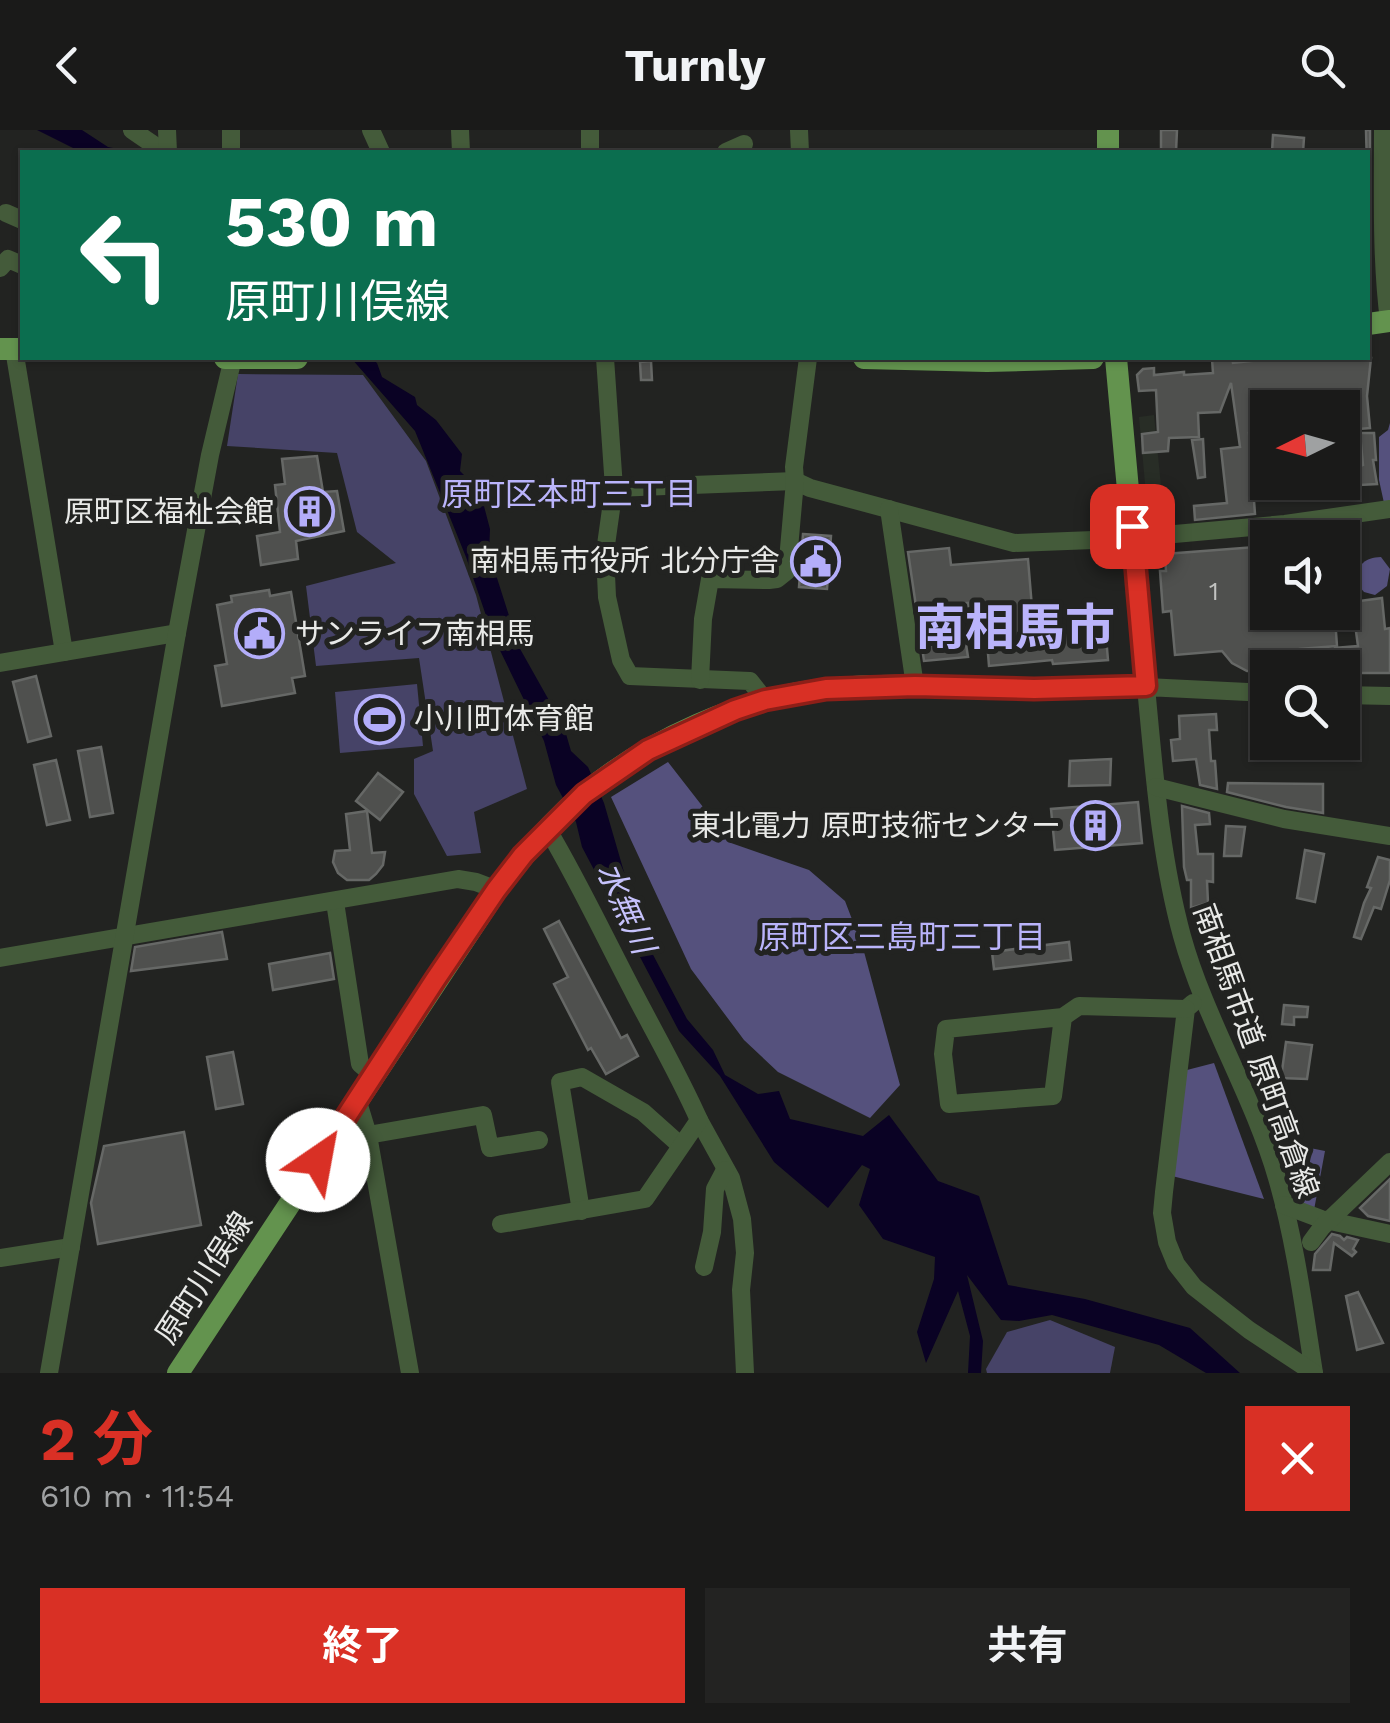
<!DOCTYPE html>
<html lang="ja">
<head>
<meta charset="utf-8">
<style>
  body { margin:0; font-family:"Work Sans","Noto Sans JP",sans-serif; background:#232322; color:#f1f3f6; height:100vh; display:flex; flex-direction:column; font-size:38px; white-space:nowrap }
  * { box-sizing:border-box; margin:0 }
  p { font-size:32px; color:#9fa1a2 }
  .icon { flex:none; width:55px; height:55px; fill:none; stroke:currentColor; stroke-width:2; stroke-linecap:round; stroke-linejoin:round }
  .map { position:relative; height:1243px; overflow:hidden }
  .details { display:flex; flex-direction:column; background:#1a1a19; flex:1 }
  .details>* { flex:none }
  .top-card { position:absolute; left:20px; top:20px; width:1350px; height:210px; border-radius:0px; box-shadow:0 2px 8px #0004,0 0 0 2px #383838; background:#0b6e4f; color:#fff; overflow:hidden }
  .needle { width:65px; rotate:265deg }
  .tools { position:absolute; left:1250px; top:260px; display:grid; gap:20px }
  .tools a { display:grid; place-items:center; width:110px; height:110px; border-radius:0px; background:#1a1a19; box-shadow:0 2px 8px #0004,0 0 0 2px #383838; font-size:50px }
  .pin { position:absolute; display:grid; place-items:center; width:85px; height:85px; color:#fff; margin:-42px; border-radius:20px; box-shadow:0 5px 15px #0006 }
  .me { position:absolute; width:110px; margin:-55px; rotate:33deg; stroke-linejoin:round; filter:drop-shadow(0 0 8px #0008) }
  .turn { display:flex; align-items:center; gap:35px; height:210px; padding:0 40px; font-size:45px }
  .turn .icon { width:130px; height:130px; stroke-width:2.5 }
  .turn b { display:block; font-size:70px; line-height:85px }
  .round { display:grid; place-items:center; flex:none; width:105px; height:105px; border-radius:0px; background:#232322 }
  .summary { display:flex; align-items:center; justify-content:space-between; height:170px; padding:0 40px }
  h1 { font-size:60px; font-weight:700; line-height:75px; color:#d93025 }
  .cta { display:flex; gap:20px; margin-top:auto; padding:20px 40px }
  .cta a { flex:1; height:115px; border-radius:0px; background:#d93025; color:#fff; font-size:40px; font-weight:700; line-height:115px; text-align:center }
  .cta a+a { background:#232322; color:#f1f3f6 }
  header { display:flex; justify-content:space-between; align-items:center; height:130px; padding:0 40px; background:#1a1a19; font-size:45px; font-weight:700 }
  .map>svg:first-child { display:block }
</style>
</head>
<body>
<header><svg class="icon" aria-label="back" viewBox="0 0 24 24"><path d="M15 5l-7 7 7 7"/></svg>Turnly<svg class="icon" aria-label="search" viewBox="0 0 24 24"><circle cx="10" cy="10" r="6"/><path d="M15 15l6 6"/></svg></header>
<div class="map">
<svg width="1390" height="1243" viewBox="0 0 1390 1243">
  <rect width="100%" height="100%" fill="#222321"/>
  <path fill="#282d26" d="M1154,285L1165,396L1149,398L1139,287Z"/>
  <g fill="#464367">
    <path d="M238,244L363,245L426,331L476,465L527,659L474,682L481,723L447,726L414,664V629L433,621L419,528L316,536L306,456L396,433L357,402L337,323L227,316Z"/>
    <path d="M417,554L423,616L340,623L335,562Z"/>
    <path d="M1050,1190L1115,1217L1110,1243H987L986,1239L1007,1202Z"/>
  </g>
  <g fill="#55517d">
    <path d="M1390,293V372L1384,373L1379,350V307L1388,300Z"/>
    <path d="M1381,427L1390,439L1387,456L1375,465L1364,462L1354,450C1359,434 1364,428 1381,427Z"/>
    <path d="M668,632L731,713L809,740L845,771L863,818L900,955L870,988L778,942L744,910L691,839L611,667Z"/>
    <path d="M1214,933L1264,1069L1172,1046L1187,940Z"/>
    <path d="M1280,1012L1325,1021L1314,1080L1300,1077L1293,1049Z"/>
  </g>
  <g fill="#0a0224">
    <path d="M37,0H82L108,17L133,22H81Z"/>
    <path d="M351,228H371L377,233L382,247L415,267L417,275L436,290L462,324L460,341L480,361L490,399L489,423L519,517L564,597L571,621L588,637L604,673L642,804L687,889L713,920L725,945L758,964L779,961L790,989L863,1006L889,985L938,1051L979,1066L1008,1155L1085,1169L1190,1198L1240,1243H1206L1159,1215L1052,1185L1019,1191L1001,1190L967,1145L983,1211L981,1243H968L970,1206L958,1161L926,1233L917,1202L934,1149L935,1127L883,1109L859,1075L870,1039L862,1035L828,1078L774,1032L720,946L679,901L582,717L576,692L556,655L544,611L493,506L466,427L415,301Z"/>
  </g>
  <g fill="#4f504e" stroke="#666866" stroke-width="2.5">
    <path d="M1161,0H1177L1176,22H1161Z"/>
    <path d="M1366,0H1370V73H1368Z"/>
    <path d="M1273,5L1304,8L1303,22H1272Z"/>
    <path d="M1232,228L1233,233L1279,228H1371L1367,266L1370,298L1359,299L1356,276L1307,278V272L1273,275V278H1268V302L1249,303L1255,384L1195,390L1194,376L1227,373L1221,319L1240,317L1231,253L1220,282L1198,283L1199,307L1169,308L1168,321L1143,323L1142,304L1158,302L1156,260L1139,261L1137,245L1143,239L1154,238V245L1184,242V245L1213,243L1212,229Z"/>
    <path d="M651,231L652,250H641L640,232Z"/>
    <path d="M1360,303H1374L1376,330H1373L1377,354L1360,355V336L1363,335Z"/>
    <path d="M1203,309L1205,347L1198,348L1192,310Z"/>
    <path d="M317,326L323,362L337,361L344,401L296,411L298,429L261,435L257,406L280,402L275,355L285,354L282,329Z"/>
    <path d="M1293,352H1331L1333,367L1293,370Z"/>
    <path d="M1160,364L1162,386L1152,387L1149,366Z"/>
    <path d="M803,404L831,406L827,459L799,457Z"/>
    <path d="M1268,416V482H1322L1323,489L1335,488L1337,516L1300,519L1301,538H1268V541H1247L1232,533L1222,521L1175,525L1171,481L1163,482L1160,441H1166L1165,424Z"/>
    <path d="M949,418L951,435L1028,429L1034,502L1105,495L1108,530L1053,534L1052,530L989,536L984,474L968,476V473L940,476L944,516L966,514L968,527L924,531L908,422Z"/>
    <path d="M269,460L270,466L291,462L305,546L292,548L295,563L222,576L215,536L227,534L217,475L232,472L231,466Z"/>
    <path d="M1382,468L1385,499L1390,498V543H1342V538H1338L1335,518L1358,516L1352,472Z"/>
    <path d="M36,546L51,606L28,612L13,552Z"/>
    <path d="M1216,584L1217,600H1209L1211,631H1215L1217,659L1200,655L1196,629L1173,631L1171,610L1180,609L1179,586Z"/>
    <path d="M101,617L113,683L90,687L78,621Z"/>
    <path d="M1111,629L1110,655L1069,656L1070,631Z"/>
    <path d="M56,630L70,690L47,695L34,635Z"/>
    <path d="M378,643L403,662L380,690L356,671Z"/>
    <path d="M1228,653L1323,654V683L1286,677L1227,662Z"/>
    <path d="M1138,672L1142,713L1055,720L1051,679Z"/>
    <path d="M1182,676L1209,683L1210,694L1195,695L1198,724H1213V752L1207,751L1208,773L1191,778V750H1187L1184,737Z"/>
    <path d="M367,681L372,723L385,722L383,735L376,744L369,750H347L338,743L333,732L335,721L350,720L346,684Z"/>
    <path d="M1226,696L1245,697L1241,726H1224Z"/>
    <path d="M1305,720L1324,724L1315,772L1297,768Z"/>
    <path d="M1378,727L1390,730V750L1381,779L1374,777L1361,809L1354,807L1364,773L1371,758L1367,757Z"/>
    <path d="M559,791L621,908L627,905L638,926L606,944L591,918L588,920L554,854L568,847L544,799Z"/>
    <path d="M222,802L227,829L131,841L135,817Z"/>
    <path d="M1069,812L1071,830L994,839L992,822Z"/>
    <path d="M330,823L334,849L273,860L269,834Z"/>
    <path d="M1284,875L1308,877L1307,887H1294V895L1282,894Z"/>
    <path d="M1286,912L1312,915L1307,949L1281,948Z"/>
    <path d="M233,922L243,974L216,979L207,927Z"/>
    <path d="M184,1002L201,1095L98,1114L91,1073L104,1016Z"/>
    <path d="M1390,1049V1091L1368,1086L1360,1078Z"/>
    <path d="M1332,1104L1340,1106L1344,1110L1347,1107L1358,1110L1353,1119L1356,1122L1352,1126L1334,1113L1330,1140H1313L1315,1124Z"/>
    <path d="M1358,1162L1383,1213L1357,1220L1346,1166Z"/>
  </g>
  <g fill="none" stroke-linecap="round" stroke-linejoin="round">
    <g stroke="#445b3a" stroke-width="18">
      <path d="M132,0L164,22"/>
      <path d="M167,0L168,22"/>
      <path d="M371,0L381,22"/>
      <path d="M460,0L461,22"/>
      <path d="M799,0L800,22"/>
      <path d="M1383,0C1383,63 1381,128 1389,191"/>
      <path d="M231,22V0"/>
      <path d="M590,22V0"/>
      <path d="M726,22L744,14"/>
      <path d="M6,83L22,90"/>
      <path d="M0,138L8,129L22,135"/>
      <path d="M14,219L64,522"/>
      <path d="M605,228L614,358L605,422L607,467L621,530L630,546L750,551L765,570"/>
      <path d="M614,358L795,351L810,358L1014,413L1119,409L1285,394L1390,379"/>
      <path d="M889,379L915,556"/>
      <path d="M0,533L177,503"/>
      <path d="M700,550L703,489L710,449L769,450L777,449L787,441L795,351L794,337L808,228"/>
      <path d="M1268,563L1146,557C1154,640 1160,725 1182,806C1205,889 1253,965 1277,1048C1295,1110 1304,1179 1314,1243"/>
      <path d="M1342,565L1390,566"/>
      <path d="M1156,657L1284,689L1390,706"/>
      <path d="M335,772L360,934L373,945"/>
      <path d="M0,828L458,749L476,752L497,760"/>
      <path d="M1193,873L1186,879L1164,1062L1162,1083L1167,1112L1176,1134L1194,1157L1249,1200L1314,1243"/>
      <path d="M1063,887L946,899L943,924L949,974L1053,966L1063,887L1079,876L1186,879"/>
      <path d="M357,969L368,1005L410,1243"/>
      <path d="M699,990L731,1048L742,1089L745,1123L741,1160L745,1243"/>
      <path d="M368,1005L483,985L490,1018L539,1010"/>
      <path d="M1284,1075L1321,1089L1390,1104"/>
      <path d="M581,1081L560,952L582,947L643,982L680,1015"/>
      <path d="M501,1094L645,1069L699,990C680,947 657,907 635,865C606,810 580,754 548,700"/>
      <path d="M1311,1112L1322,1097L1390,1032"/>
      <path d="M0,1128L71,1117"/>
      <path d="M704,1137L712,1102L715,1059L725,1040"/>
      <path d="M49,1243L177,503L210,325L233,228"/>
    </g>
    <g stroke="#63934e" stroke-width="22">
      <path d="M1108,22V0"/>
      <path d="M1368,194L1390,191"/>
      <path d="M0,219H22"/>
      <path d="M225,228H297"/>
      <path d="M864,228L987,231L1093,228"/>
      <path d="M178,1243L497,760C523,725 551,692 584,664C649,610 742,568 826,559C894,552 964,558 1032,559C1070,560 1108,555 1146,557L1116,228"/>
    </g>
  </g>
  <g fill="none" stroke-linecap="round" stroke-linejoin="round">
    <defs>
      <path id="route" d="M318,1030L435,850L496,760L523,725L584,664L648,620L735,580L765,570L826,559L915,556L1034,559L1146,556L1132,396"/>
    </defs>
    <use href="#route" stroke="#8d1f18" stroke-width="25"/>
    <use href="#route" stroke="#d93025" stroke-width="18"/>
  </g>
  <defs>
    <symbol id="building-ring" viewBox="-11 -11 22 22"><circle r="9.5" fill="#222321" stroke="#b3adf9" stroke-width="1.5"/><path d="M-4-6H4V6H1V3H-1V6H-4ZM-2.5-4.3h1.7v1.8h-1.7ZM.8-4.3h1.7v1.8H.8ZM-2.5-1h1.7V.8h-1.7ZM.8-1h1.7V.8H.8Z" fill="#b3adf9"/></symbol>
    <symbol id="civic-ring" viewBox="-11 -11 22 22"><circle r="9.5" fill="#222321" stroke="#b3adf9" stroke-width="1.5"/><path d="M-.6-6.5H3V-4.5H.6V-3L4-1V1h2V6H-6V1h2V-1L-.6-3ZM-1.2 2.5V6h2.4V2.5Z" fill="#b3adf9"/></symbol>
    <symbol id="stadium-ring" viewBox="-11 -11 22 22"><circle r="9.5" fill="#222321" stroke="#b3adf9" stroke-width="1.5"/><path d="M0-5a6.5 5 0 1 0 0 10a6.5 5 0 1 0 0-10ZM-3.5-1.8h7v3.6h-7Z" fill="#b3adf9"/></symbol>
  </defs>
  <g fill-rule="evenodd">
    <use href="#building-ring" x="282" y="354" width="55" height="55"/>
    <use href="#civic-ring" x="788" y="404" width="55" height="55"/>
    <use href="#civic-ring" x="232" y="476" width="55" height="55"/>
    <use href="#stadium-ring" x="352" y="562" width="55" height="55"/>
    <use href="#building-ring" x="1068" y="668" width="55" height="55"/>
  </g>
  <g text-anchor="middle" stroke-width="10" stroke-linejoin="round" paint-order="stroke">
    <g font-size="25" fill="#c2c3c1">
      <text x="1214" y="470">1</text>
    </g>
    <g font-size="30" fill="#e8e9e7" stroke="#222321" text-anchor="end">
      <text x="274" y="392">原町区福祉会館</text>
      <text x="780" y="441">南相馬市役所 北分庁舎</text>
      <text x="295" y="514" text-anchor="start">サンライフ南相馬</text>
      <text x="414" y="599" text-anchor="start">小川町体育館</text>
      <text x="1061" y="706">東北電力 原町技術センター</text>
    </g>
    <g font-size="30" fill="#e8e9e7" stroke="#222321">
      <text transform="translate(1256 921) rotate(70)" y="10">南相馬市道 原町高倉線</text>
      <text transform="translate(204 1148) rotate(-57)" y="10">原町川俣線</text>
    </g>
    <g font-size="32" fill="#bab4fb" stroke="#222321">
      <text x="569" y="375">原町区本町三丁目</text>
      <text x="902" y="818">原町区三島町三丁目</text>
    </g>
    <g font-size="32" font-style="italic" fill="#c6c2fc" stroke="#222321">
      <text transform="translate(626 778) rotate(66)" y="11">水無川</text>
    </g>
    <g font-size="50" font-weight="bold" fill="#bab4fb" stroke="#222321">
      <text x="1015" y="515">南相馬市</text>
    </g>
  </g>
</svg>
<div class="tools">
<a><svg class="needle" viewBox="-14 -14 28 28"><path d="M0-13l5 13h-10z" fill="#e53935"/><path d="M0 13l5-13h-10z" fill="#9fa1a2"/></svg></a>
<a><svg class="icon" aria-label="sound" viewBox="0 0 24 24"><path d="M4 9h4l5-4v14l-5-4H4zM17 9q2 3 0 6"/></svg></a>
<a><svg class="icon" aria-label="search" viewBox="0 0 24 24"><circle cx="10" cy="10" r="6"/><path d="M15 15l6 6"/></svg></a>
</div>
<div class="pin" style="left:1132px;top:396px;background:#d93025"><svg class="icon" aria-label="arrive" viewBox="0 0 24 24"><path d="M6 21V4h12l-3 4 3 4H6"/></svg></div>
<svg class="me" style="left:318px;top:1030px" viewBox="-20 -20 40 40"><circle r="19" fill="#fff"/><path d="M0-13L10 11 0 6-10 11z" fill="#d93025"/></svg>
<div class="top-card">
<div class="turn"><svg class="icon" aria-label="left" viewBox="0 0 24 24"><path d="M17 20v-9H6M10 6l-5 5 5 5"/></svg><div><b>530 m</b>原町川俣線</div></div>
</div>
</div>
<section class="details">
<div class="summary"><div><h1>2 分</h1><p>610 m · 11:54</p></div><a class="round" style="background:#d93025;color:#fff"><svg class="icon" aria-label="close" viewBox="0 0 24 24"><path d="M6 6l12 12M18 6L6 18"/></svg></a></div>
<div class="cta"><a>終了</a><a>共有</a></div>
</section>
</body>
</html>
